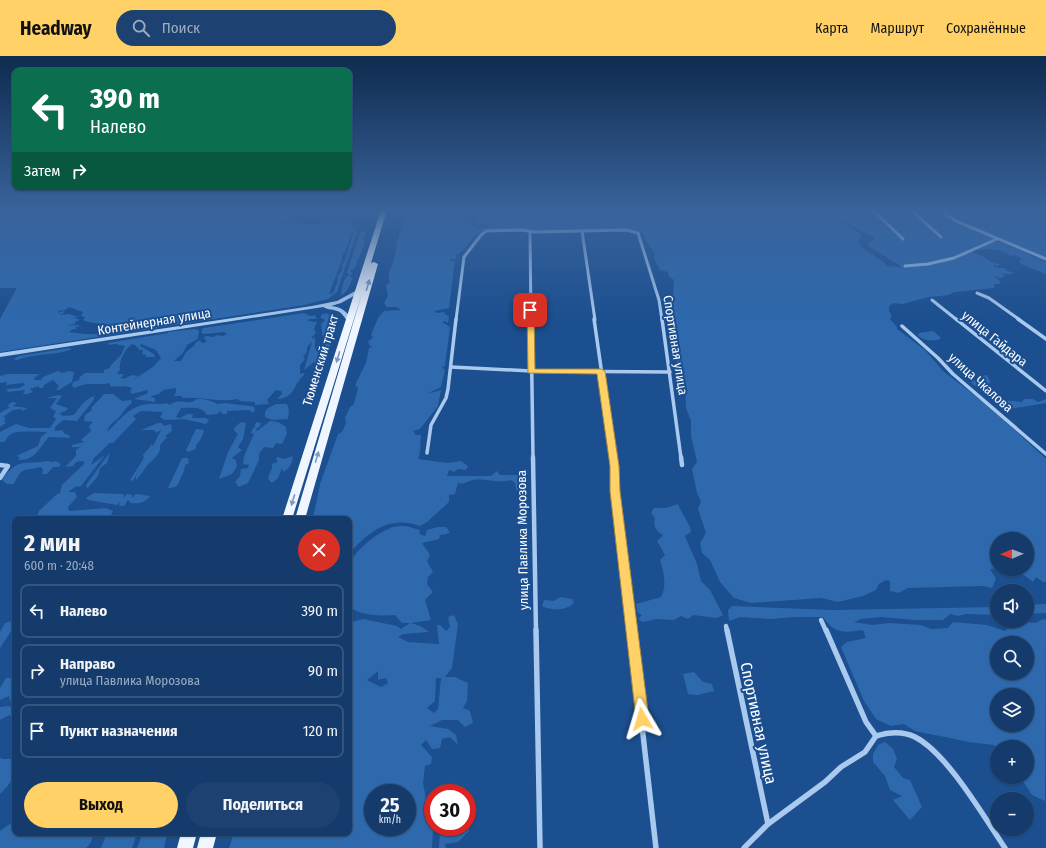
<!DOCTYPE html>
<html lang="ru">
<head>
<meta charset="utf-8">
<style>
  body { margin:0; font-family:"Fira Sans Condensed",sans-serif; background:#1d4271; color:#f1f3f6; height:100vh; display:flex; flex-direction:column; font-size:15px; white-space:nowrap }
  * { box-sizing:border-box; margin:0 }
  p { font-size:13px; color:#9dadc1 }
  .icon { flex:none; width:22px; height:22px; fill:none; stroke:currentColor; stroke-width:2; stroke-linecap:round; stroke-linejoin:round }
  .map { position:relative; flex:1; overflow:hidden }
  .details { position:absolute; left:12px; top:460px; width:340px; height:320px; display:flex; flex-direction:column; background:#143b6b; border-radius:8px; box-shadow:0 1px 3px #0004,0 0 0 1px #33557e }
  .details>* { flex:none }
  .banner { position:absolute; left:12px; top:12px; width:340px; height:122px; border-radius:8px; box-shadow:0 1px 3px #0004,0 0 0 1px #33557e; background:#0b6e4f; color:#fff; overflow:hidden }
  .needle { width:26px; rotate:269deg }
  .tools { position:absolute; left:990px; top:476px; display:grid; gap:8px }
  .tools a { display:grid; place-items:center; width:44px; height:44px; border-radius:50%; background:#143b6b; box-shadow:0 1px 3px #0004,0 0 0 1px #33557e; font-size:20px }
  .speed { position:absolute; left:364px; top:728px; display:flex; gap:8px; font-size:20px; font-weight:700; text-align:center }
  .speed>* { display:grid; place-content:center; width:52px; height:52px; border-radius:50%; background:#143b6b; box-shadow:0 1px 3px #0004,0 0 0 1px #33557e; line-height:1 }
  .speed small { font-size:10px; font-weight:400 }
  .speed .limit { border:6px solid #d22; background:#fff; color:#111 }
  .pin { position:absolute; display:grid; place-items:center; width:34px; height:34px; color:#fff; margin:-17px; border-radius:8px; box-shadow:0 2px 6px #0006 }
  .me { position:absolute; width:44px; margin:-22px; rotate:353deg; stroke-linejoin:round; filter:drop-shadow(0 0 3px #0008) }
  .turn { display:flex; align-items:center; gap:14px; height:84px; padding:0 12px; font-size:18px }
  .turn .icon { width:52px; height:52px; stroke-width:2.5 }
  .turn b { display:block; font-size:28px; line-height:34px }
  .then { display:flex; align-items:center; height:38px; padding:0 12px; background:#0003; gap:8px; font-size:15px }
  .round { display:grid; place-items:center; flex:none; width:42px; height:42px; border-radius:21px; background:#1d4271 }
  .overview { display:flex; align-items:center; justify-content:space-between; height:68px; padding:0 12px }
  h1 { font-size:24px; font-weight:700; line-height:30px }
  .button { display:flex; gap:8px; margin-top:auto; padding:8px 12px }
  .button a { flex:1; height:46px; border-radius:24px; background:#ffd166; color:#111; font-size:16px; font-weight:700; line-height:46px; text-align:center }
  .button a+a { background:#1d4271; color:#f1f3f6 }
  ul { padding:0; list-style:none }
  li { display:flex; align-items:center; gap:12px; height:54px; margin:0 8px 6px; padding:0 4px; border:2px solid #33557e; border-radius:8px }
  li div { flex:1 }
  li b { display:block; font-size:15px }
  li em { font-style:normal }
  header { display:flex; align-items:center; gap:24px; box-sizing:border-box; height:56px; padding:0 20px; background:#ffd166; color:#111 }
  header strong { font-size:19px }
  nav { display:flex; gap:22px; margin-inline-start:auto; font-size:14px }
  .search { width:280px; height:36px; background:#1d4271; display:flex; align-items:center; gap:10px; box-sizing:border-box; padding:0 14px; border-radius:22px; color:#9dadc1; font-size:15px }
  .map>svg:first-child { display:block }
</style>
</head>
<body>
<header>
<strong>Headway</strong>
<div class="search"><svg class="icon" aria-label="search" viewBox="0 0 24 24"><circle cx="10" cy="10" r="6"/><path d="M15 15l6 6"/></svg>Поиск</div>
<nav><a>Карта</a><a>Маршрут</a><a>Сохранённые</a></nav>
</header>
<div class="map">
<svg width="1046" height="792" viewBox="0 0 1046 792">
  <rect width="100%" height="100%" fill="#1b4f8f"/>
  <g fill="#2e69ad" fill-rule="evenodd">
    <path d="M0,154H294L290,160L287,162L288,165L277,167L320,169H323L320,167L337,166L342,168L348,166L356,173L357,176L337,236L328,243L304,249L0,296V263L17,232H0ZM352,175H354L344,207L342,208C343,213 341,218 337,220L338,224L333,237L329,238L342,204V200L346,193ZM69,251L83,256L81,260L85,261L83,264C96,270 107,264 120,275C103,279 86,279 69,276L73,273H77L75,271L82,270L76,269L66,270L75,268V266L80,264L73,261H79L69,258L60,259L65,256L64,255L58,257V255L65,254Z"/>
    <path d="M406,154H472L478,156L480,154H821L826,156L829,160L836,162L859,177L861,180L858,186C865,197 884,203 887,210L902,211L867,189L875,182C858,173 841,164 825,154H938L950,163L997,183L993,186H1001L1046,206V218L1021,208L1019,205L1022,203L1015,199L1012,200L1002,195L989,193L978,194L981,192L972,196L983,200L989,205L999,208V210L994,209V211L998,212H1005L1007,215L1013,216L1012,218H1002L1005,220L1000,222L994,220L1001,226L999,228H994V232L954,236L949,239L929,241L902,248L894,247L889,250V255L892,260L890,263L897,271V273L925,294L943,315L991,352L1046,403V526H1043L1036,521L1033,526L1024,519L1000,513H1027V483H997V512L990,513L996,523L992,532L983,530L908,532L899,537L890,535V525L886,524L879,528L876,534L863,540L838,546L821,542L751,547L734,542L720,526L710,504L702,497L700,487L706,477L698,453L701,445L697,437L692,413L697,406L691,380V365L686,352L685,331L681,313L676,308L678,302L670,259L669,248L673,239L674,224L669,221L668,216L660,214L654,202L655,197L646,185L643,177L633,174L482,175C471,180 467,194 456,199V203H450L451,205H455L449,252L434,255L437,257L444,256L446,259L449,260L448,267L445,265L442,266L450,271L445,310L442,311L445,314L441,331L427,338L441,334L438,350L420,373L413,375L416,379H421L420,396L418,403L447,407L461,405L468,410L466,414L458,413L454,416L449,414L447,420H491L497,415L500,419H522V431L519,434H516L515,427L511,424C497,428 487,422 473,424C468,425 464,429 458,427L455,438L449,439V446L427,466L420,470C388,459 370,476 349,497V463H313L320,428L338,378L342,376L346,367L345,362L350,351L354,348L358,332L355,329L366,307L369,292L373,291L370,290L368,286L373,281L371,279L378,262L384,255L401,254L397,251H387L384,247L388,240L386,229L390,226C386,216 394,209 395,199C397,188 398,176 405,166L425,164H405L404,163ZM468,156H475L477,160L471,163L476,164L475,167L478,169L483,168L491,170L481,172L480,174L476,172L468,171L472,168C465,158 445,155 435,162L429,161L441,157L466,159Z"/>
    <path d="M942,154H1027L1033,156H1039L1038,155L1046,154V202L992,178C976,176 954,164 942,154Z"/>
    <path d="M361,175H365L366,179L363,184L365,186L359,202L357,204L356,211L350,215L353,217L349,220L353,222C350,228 348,236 341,239C342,232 342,224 349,219L347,216Z"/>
    <path d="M304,257L310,260L315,259L317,263H309L308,265L317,266L314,273L316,277L312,281V283L315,281V293L320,296L323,294C324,286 322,276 321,268L325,264L321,262V259L326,257L330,259L328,264L332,265L334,270L330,277C333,288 327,302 321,312L316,313L313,311L316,308L314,306L304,314L312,286L307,291V296L303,301L305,303L300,309V318L304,317V319C293,329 295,342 277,343L282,338L281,335L276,334L267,344L269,348L255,349V346L240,345L237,343C220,347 201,340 183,342L181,340H174L176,336V332L163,334L159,338L152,340L151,341L155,342V346L134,343L148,337L147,334L132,338L130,336L132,332C123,328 118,332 110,330V327C99,330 86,325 75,332L72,330L73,326L79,324L80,321L85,317H104V314L110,312V310L121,299L125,290L115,288L109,289L108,287L168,277V276L194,273L199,274L198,283L187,289L183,297L174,305H181L186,296L195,289V287L200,284L202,287L206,286V284L203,282L206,280L213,281L217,279L222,280L227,278L224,276L205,278L201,277L203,272ZM132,288L135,289L140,294H143L142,298L146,299V301H155L154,298L140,290L141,288L156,294L161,302L153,311L133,324L138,320L132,319L124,323L121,322L124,318H117L120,314C118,306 125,293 132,288Z"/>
    <path d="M933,275L941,282C934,287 924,284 918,280L919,277Z"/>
    <path d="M69,292L72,293C55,300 35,297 17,304L13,303L19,300Z"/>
    <path d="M58,315L62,317L69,315L74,316L72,326L59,334H56L59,330L53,324L44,329L43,332H39V330L30,333L33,336L27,338H23L25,334L8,336L6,333L19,332L25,329L23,327L6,329L7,326L0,327V320L7,318H40L34,322L35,324H41L43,321Z"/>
    <path d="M987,319L990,325L989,330L980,333L972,328L971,325L979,324L981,320Z"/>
    <path d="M104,338H113L122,345L131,344L132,347C127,351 124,354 121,359C116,366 110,366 107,376C120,364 129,350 148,348C154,347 160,349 167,347L170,349C176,343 183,347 191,346C193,346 194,345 195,344C200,341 213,345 217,348L225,347L250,350L254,351L255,354L253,357L249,354L227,355V358H222L221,355L217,358L207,359C203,350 190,352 181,352L176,361L180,362L187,358H193L192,362H206L209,364L206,368L184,363L165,364L160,361L163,356L141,355L133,360L136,363L113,387H110L94,402L91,409L105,399L81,430L75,431L68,436H75L77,441L68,451L69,455L106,452L113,455L109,463H36L39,455L57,438L60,437L62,429L85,407L82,405L76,406L73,410L65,411L76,400V394L80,391H72V389L84,386L81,384L91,375L89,370L93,366L84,365L85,359L92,354L91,352Z"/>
    <path d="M59,339L62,340L56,348L68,352L66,355L59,357L63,360L74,359C80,351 84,343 95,340L93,345L77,365L63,364L55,371V375L62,374L65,378L69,379L70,382L49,381C38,393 36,404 18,404L20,401L16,400L38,390L41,381L47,376C39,376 16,374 11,378C8,380 6,384 4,386H0V376L16,368L29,372H50L56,363L53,361L56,355L50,352L57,342H46Z"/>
    <path d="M1024,343H1033L1038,346L1046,343V347L1003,354L998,351L999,346L1001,344L1022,346Z"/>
    <path d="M12,346L17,347L13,350L27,352L23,355L21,353L13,354L3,361L6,362L4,365L6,367L0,371V357L10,351L7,350Z"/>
    <path d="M276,348H287L289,354L288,363L272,364L265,361V356L268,352Z"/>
    <path d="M270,365L278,366L286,371L287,378L282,388L276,387L273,392L264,391L259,398V404L248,427L239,431L235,426L240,420L241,413L248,412L249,409L243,408L244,400L254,378L251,377L253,372L255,371V368L257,366L261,367L260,370L256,373L257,375Z"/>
    <path d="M241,366L246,367L243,383L238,391L242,394L232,402L236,404L237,410L232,418L219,423L228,396L238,378L234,375L235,371Z"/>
    <path d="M158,367H162L164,370L171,368L172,375L165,380L167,381L160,389C162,400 149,405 144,414C141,418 139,421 136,424V420L148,397L133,425L130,424L144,402L143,399L152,388L153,390L161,374L156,377L154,374H141Z"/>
    <path d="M196,373L204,374C202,380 201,385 196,389V393L188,396L186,394Z"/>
    <path d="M110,396L107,407L100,412L98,420L87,433L86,429Z"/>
    <path d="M293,400C292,408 290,412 283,416L282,412L278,422L272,427L268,423C269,417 273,414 272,408L278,406L276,403L277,401L284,403Z"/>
    <path d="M182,402H188L189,407L185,409L184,415L177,430L171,432H168Z"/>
    <path d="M48,405L53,406L56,405L61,408L59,411H53L47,418H42L43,414L41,411C23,416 23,409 14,428H7L2,424C17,401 25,409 48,405Z"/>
    <path d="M94,437L124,438L123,442L127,438L132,439V442L136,438L150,440C144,447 140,448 131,447L128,444L124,450H119L120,446L117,449L88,444L86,442Z"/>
    <path d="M678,448C681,457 691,469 691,476L685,480L697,508L701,525L710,534L723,559L717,562L693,559L688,563L681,560L674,564L656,563L643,566L638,563L642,559L638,557L636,548L661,541C667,530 664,516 660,504L665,499L657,485L663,479C656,475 653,471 655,462L651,457L654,452H666Z"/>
    <path d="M406,470L420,474L419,478L425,480L427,474L438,471H446L450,476L447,478L440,479L439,483L422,487L430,499L427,505L433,516L428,521L427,528L433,536L425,544L431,564L411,567L420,570L429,576L403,578L398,581L408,586L439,588L437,569H440L446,575L450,571L448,561L454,559L458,568L452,612L445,621H455L468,627L467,645L463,652L470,655L473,667L465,671L458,664H442L430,670L448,673L456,679L458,689L450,681L442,683L440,692L432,693L426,684L421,689L432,701L431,708L425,710L423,727L427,749L433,740V771H467V762L470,763L469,775L458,786L445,788L446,792H439L440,772L433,774L432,792H229L234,777H349V567L363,563L397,570L401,573L410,567H402L395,559C378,560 364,560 349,551C349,540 346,519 350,508C354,494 380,475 393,471C397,470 402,470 406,470ZM378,615V624L386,622L388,627L381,631L367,624ZM436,622H441L438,653L434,657L427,652L435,645ZM373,737H407V771H373Z"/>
    <path d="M560,541L572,543L574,547C565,555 553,555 542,550L544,544L554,545Z"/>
    <path d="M1046,548V557L1027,558V549Z"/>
    <path d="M732,550L832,554L997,551V559L966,558L958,560L950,558L943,564H915L881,561L861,563L854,566L872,569L889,567L921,569L931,573L948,572L953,566L987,569L1005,575L1010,570L1008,565L1036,567L1043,563L1046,564L1045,745L1032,739L1020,721H1027V691H997V693L994,689L969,686L915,675L904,668L891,670L876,663L864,645L841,591L847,586L866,582L863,574C843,577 835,578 823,561H796L770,563L740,561L729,565L728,554ZM997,587H1027V617L993,618L997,615ZM997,639H1027V669H997Z"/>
    <path d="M15,564V569L0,592V576L5,567Z"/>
    <path d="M694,616L703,626L712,628L714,635L698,639L688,638L683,618Z"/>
    <path d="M6,622H15V645H10L9,640L0,644V632Z"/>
    <path d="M8,650L15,652V662L9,659L0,664V651Z"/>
    <path d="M885,686L893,693L897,703L894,711L903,722L910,724L922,751L910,764L893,744L902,740L890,734L885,720L873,706V698L878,689Z"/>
    <path d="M0,701L2,703H12L14,707L15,704C15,722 12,726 0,738Z"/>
    <path d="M14,765L15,766V777H92C93,783 91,788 86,792H0V775Z"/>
    <path d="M107,777H137L132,792H101Z"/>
    <path d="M143,777H167L164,792H137Z"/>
  </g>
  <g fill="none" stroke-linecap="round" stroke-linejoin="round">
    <g stroke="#a9c9ee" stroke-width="3">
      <path d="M873,154L903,183"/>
      <path d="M911,154L941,181"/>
      <path d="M940,154L956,165L1046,203"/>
      <path d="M582,175L595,264"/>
      <path d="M530,176L531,264"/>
      <path d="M905,210L928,208L954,202L997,183"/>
      <path d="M977,237L989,242L1020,264"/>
      <path d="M932,244L957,264"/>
      <path d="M456,264L464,201L481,179L486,175L522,174L535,176L626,174L638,177L659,244L662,264"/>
    </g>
    <g stroke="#a9c9ee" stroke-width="3.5">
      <path d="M531,263L533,402"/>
      <path d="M594,263L614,402"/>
      <path d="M662,263L681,402"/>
      <path d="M956,263L1046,335"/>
      <path d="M1018,263L1046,283"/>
      <path d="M902,270L938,302L953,318L1046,398"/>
      <path d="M451,311L531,315L670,316"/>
      <path d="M427,397L431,369L446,342L448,333L456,263"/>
    </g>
    <g stroke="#a9c9ee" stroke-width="4.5">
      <path d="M533,401L536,575"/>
      <path d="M614,401L615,435L631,575"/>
      <path d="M681,401L682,409"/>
      <path d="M0,409L8,410L0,422"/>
      <path d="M821,564L826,575"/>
      <path d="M726,570L727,575"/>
    </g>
    <g stroke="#a9c9ee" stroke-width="5.5">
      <path d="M536,574L540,792"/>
      <path d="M631,574L656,792"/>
      <path d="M727,574L768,768"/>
      <path d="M826,574L866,666L876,680"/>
      <path d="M876,680C889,676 903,675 915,681C947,697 984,761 1005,792"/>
      <path d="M744,792L768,768L825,726L841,711L865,696L876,680"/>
    </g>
    <path fill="#a9c9ee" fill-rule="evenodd" d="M359,233L361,234V236L341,247L331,250C341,251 347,255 352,264L349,266L347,265C338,250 335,257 323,251L0,301V297L312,250L337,245Z"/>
    <g fill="#f0f6ff" fill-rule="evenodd">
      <path d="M381,154H387L371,207L374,206L378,208L305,463H295L362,237L292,463H282Z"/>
      <path d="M181,777H197L193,792H177Z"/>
      <path d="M201,777H217L213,792H197Z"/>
    </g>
  </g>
  <defs><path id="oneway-solid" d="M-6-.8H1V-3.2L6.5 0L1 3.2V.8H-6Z"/></defs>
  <g fill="#7b9ac1">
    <use href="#oneway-solid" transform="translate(368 229) rotate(-73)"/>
    <use href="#oneway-solid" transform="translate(338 301) rotate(107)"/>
    <use href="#oneway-solid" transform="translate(317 401) rotate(-74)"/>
    <use href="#oneway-solid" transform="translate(293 444) rotate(107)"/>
  </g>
  <linearGradient id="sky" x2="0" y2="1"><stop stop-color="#0f2b4f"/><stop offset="0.58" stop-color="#39639b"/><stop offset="1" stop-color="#39639b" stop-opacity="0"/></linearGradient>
  <rect width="1046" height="265" fill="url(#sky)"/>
  <path fill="#ffd166" stroke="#a68842" d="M530,251L534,254L535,313H601L605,315L619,410L620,435L649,663L647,667L642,669L638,667L636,663L610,435V410L597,318L528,317L527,254Z"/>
  <g text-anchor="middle" stroke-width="4" stroke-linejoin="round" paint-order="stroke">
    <g font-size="13" fill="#fff" stroke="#1b4f8f">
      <text transform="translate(154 265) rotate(-9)" y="5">Контейнерная улица</text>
      <text transform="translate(995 282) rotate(39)" y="5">улица Гайдара</text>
      <text transform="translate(676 289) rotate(81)" y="5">Спортивная улица</text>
      <text transform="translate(320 304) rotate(-73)" y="5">Тюменский тракт</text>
      <text transform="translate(981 326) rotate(42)" y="5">улица Чкалова</text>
      <text transform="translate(522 484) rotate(-91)" y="5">улица Павлика Морозова</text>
    </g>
    <g font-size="16" fill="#fff" stroke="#1b4f8f">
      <text transform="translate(759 667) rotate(78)" y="6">Спортивная улица</text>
    </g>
  </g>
</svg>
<div class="tools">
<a><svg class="needle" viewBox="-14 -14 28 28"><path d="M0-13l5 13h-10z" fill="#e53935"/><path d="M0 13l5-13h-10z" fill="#9dadc1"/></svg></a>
<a><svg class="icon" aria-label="sound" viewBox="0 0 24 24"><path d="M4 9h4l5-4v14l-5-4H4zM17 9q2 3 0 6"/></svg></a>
<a><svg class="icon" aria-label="search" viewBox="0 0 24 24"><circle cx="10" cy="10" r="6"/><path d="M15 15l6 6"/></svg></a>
<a><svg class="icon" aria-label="layers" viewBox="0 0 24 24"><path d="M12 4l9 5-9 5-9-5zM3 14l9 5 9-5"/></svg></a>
<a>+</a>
<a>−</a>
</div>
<div class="speed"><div>25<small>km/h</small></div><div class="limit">30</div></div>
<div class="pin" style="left:530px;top:254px;background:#d93025"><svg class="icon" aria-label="arrive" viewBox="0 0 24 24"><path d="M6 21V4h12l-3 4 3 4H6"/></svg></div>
<svg class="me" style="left:642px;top:663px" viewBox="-20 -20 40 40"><path d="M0-17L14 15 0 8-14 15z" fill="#ffd166" stroke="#fff" stroke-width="4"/></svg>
<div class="banner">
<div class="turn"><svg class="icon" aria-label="left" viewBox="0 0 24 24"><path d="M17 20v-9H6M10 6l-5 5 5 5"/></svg><div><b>390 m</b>Налево</div></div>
<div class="then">Затем<svg class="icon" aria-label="right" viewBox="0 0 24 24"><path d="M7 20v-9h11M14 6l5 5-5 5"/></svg></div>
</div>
<section class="details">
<div class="overview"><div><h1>2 мин</h1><p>600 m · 20:48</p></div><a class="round" style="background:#d93025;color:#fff"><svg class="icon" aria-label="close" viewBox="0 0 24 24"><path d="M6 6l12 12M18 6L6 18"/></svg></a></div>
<ul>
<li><svg class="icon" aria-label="left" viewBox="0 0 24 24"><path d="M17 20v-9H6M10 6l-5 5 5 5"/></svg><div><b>Налево</b></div><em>390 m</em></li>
<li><svg class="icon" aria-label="right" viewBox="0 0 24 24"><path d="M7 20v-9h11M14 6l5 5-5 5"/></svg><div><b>Направо</b><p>улица Павлика Морозова</p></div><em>90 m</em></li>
<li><svg class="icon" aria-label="arrive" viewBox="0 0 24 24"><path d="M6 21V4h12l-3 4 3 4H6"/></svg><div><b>Пункт назначения</b></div><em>120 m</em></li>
</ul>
<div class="button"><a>Выход</a><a>Поделиться</a></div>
</section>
</div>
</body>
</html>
